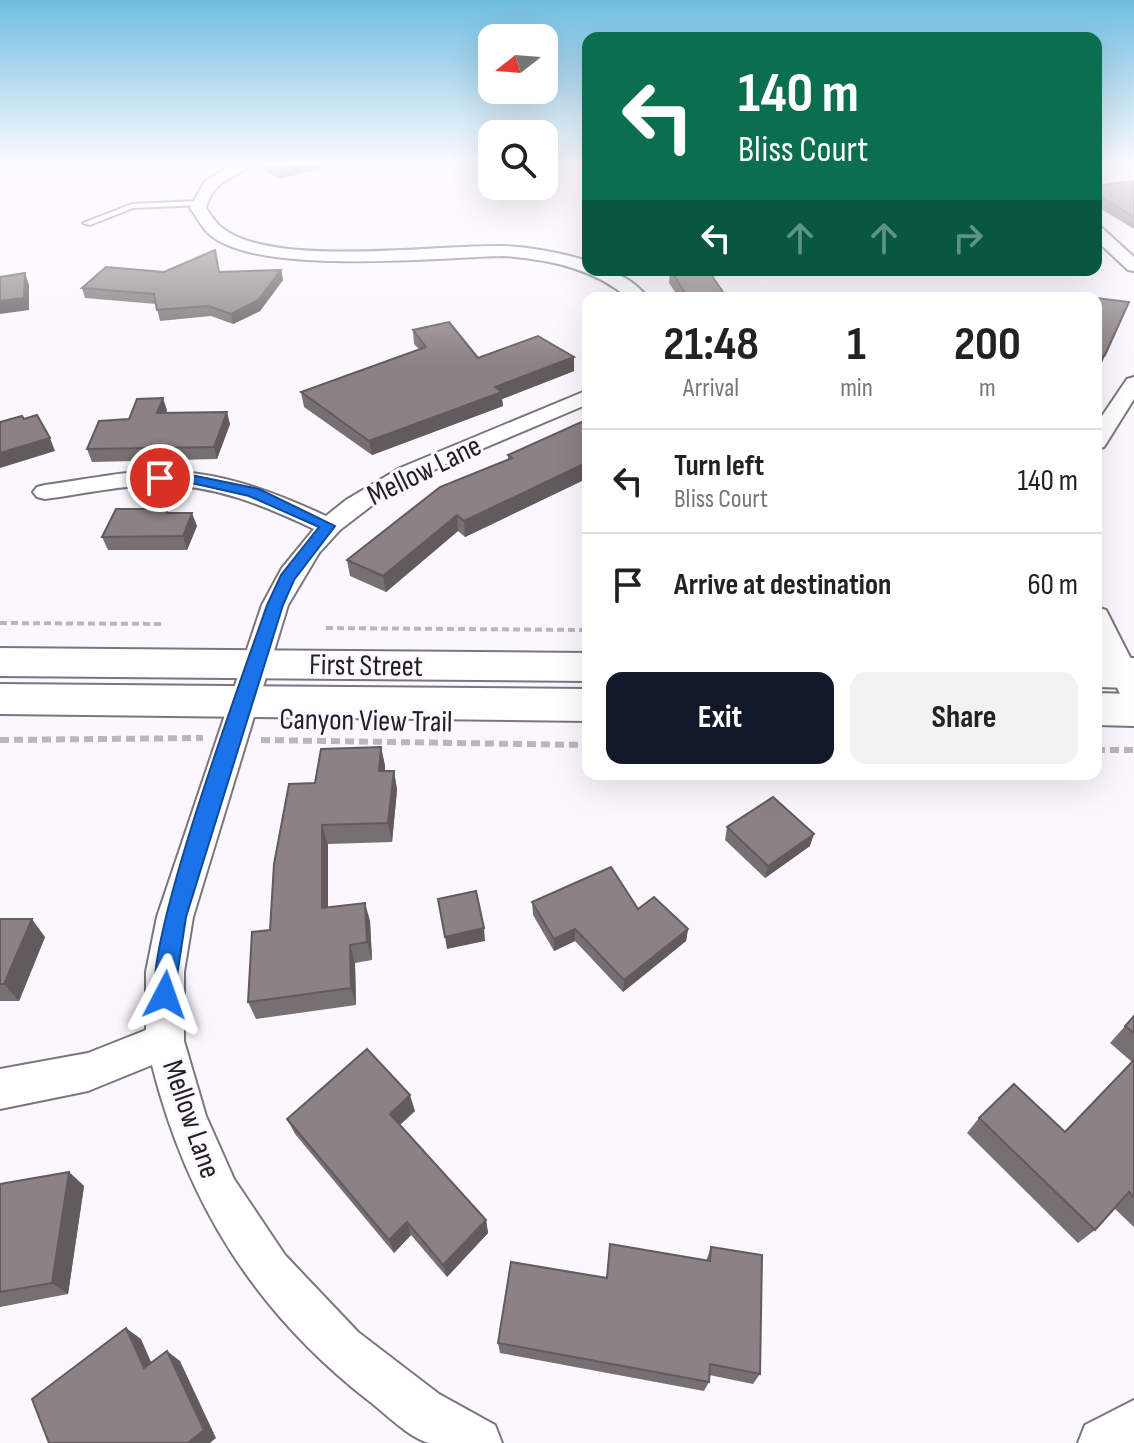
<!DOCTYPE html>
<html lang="en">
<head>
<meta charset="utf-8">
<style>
  body { margin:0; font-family:"Sofia Sans Condensed",sans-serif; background:#f2f2f2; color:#222; height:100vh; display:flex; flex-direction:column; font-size:30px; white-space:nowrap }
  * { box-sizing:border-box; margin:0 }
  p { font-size:26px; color:#767676 }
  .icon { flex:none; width:44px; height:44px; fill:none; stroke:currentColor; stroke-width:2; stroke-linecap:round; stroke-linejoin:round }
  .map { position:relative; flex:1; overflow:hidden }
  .sheet { position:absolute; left:582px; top:292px; width:520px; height:488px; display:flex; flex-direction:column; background:#fff; border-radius:16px; box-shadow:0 8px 32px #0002 }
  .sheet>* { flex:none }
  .top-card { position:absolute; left:582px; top:32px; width:520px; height:244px; border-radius:16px; box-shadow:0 8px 32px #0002; background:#0b6e4f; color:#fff; overflow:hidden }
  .needle { width:52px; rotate:253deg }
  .buttons { position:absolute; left:478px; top:24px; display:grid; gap:16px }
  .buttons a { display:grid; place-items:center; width:80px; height:80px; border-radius:16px; background:#fff; box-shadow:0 8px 32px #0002; font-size:40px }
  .pin { position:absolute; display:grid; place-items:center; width:68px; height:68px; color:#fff; margin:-34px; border:4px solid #fff; border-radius:50%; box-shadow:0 2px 8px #0007 }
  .me { position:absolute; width:88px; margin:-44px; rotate:4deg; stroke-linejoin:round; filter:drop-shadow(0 0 6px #0008) }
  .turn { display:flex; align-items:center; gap:28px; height:168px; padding:0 24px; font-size:36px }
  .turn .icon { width:104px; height:104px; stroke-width:2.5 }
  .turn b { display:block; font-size:56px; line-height:68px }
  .lanes { display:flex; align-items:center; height:76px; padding:0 24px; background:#0003; justify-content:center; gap:40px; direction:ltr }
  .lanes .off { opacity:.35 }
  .eta { display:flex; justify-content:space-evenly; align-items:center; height:136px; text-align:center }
  .eta b { font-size:48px; font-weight:700; line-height:56px }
  .button { display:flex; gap:16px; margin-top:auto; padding:16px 24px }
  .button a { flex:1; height:92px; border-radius:16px; background:#111827; color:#fff; font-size:32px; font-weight:700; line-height:92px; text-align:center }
  .button a+a { background:#f2f2f2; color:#222 }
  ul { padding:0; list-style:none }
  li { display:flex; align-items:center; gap:24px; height:104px; padding:0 24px; border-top:2px solid #e0e0e0 }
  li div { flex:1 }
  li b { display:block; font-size:30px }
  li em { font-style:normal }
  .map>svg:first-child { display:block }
</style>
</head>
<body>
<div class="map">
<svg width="1134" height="1443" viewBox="0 0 1134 1443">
  <rect width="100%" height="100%" fill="#fbf7ff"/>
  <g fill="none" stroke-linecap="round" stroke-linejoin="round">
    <defs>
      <path id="service" d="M198,201L201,205L133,208L90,225L83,223L132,204Z"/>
      <g id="minor">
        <path d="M237,162H256C236,178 213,179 206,208C210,214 215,222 221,227C271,269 438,244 504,246C532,247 561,253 588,261V270C614,270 631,277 648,298H628C593,268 550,260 504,256C440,257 254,277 208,233C201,226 196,216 190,208L205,181Z"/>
        <path d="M1096,226L1102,228L1134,257V271L1128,270L1096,240Z"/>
        <path d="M1134,377V399L1104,447L1096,449V425L1127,379Z"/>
        <path d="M588,390V404L446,464L388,493L340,530L319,553L288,605L193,917L184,972V1041L206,1116L234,1179L285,1255L358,1332L439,1394L495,1425L502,1443C483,1443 447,1443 429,1443C408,1437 386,1414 369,1401C256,1313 187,1204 152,1065L88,1091L0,1109V1069L88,1053L146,1030V972L157,917L262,605L282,568L314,529C265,506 216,485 161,485C122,485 83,494 45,499L37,497L33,492L37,487L45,485C84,480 122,471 161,471C219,471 274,492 326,516L346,500L400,468Z"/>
        <path d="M1096,607L1106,610L1134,665V705L1124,702L1096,645Z"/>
        <path d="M1134,1400V1443H1078L1085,1425Z"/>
      </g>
      <g id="secondary">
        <path d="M0,648L588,653V681L0,676Z"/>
        <path d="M1096,657L1134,658V688L1096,687Z"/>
        <path d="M0,684L588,689V721L0,714Z"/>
        <path d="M1096,693L1134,694V726L1096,725Z"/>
      </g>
    </defs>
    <use href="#service" stroke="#7a757e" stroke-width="4"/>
    <use href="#minor" stroke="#7a757e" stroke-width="4"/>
    <use href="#secondary" stroke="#7a757e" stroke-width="4"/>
    <g stroke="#b9b6bd" stroke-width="4" stroke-dasharray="7 4" stroke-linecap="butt">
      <path d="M0,623L165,624"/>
      <path d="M326,628L588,630"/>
    </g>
    <g stroke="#b9b6bd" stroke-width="6" stroke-dasharray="9 5" stroke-linecap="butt">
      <path d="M0,740L203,738"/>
      <path d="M261,740L588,745"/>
      <path d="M1096,750H1134"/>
    </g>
    <use href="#service" fill="#fff" fill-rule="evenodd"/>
    <use href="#minor" fill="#fff" fill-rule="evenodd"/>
    <use href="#secondary" fill="#fff" fill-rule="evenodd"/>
  </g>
  <g fill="#786f72">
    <path d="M254,162H362L356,163L330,165L280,179L255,166Z"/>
    <path d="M1096,179L1102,185L1134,181V229L1096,206Z"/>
    <path d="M281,270L283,280L260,311L233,324L211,316L160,321L156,304L85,298L82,288L164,272H220Z"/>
    <path d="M670,270L727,298H679L669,283Z"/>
    <path d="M413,330L478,358L574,357V371L502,399L503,406L372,455L304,407L301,392L419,349L414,344Z"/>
    <path d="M167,410L166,413L230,424L217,459L92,462L87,449L129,419Z"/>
    <path d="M588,419V478L465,537L458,531L386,592L350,576L347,560L508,460V455Z"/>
    <path d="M197,526L187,550H108L102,537Z"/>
    <path d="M381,747L385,766V771H394L397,790L392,842L328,844V908L370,921L372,960L355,963L356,1005L256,1019L248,1002L315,783Z"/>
    <path d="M727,827L810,846L765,878L725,840Z"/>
    <path d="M532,902L638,909L688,929L686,941L623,992L575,941L554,951L533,915Z"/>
    <path d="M0,919L45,937L19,1001H0Z"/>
    <path d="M1134,1016V1227L1114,1208L1095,1230L1078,1243L967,1133L979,1118L1065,1132L1132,1062L1110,1043Z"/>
    <path d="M415,1111L400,1125L486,1220L488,1233L447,1277L411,1235L394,1253L295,1134L287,1119Z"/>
    <path d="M69,1172L84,1186L68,1294L0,1307V1184Z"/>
    <path d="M711,1247L760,1374L753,1384L709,1375V1382L704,1391L500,1353L498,1343L607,1278L706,1261Z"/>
  </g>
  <g fill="#625a5c">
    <path d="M303,162H330V165L280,179L278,168Z"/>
    <path d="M281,270L283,280L260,311L233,324L231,314Z"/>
    <path d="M25,273L29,285V310L0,314V301Z"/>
    <path d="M1124,313L1100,367L1096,370V362Z"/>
    <path d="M574,357V371L502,399L503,406L372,455L369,441L495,387Z"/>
    <path d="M163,398L167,410L161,425L157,413Z"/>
    <path d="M227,412L230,424L217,459L214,447Z"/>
    <path d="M50,438L55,451L0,468V453Z"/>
    <path d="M588,462V478L465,537L464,521Z"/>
    <path d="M192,513L197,526L187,550L183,536Z"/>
    <path d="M457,515L458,531L386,592L383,576Z"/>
    <path d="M381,747L385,766L383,791L379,771Z"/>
    <path d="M394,771L397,790L392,842L388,823Z"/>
    <path d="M322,825L328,844V927L322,908Z"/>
    <path d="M814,834L810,846L765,878L768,866Z"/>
    <path d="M365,903L370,921L372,960L367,942Z"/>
    <path d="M32,919L45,937L19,1001L4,984Z"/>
    <path d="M484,928L485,941L447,949L445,937Z"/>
    <path d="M575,929V941L554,951V939Z"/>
    <path d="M688,929L686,941L623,992L624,980Z"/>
    <path d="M350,945L355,963L356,1005L351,988Z"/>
    <path d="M410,1095L415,1111L395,1129L390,1114Z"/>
    <path d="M69,1172L84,1186L68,1294L52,1283Z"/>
    <path d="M486,1220L488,1233L447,1277L443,1265Z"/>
    <path d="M407,1222L411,1235L394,1253L389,1240Z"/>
    <path d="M126,1328L141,1339L158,1378L144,1368Z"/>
    <path d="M167,1351L180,1361L216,1438L210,1443H188Z"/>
  </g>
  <g fill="#8c8184" stroke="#625a5c" stroke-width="2">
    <path d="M264,162H303L278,168Z"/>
    <path d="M1096,179L1102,185L1134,181V217L1096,194Z"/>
    <path d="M215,250L219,272L281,270L258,300L231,314L208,306L157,310L154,294L82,288L106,267L164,272Z"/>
    <path d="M671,270H708L727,298H688Z"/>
    <path d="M25,273L24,298L0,301V277Z"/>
    <path d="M1071,296L1093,298H1071Z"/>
    <path d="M1096,298L1129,302L1105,355L1096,362Z"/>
    <path d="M449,322L478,358L538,336L574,357L495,387L502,392L369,441L301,392L426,347L413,330Z"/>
    <path d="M163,398L157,413L227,412L214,447L87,449L99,421L129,419L137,399Z"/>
    <path d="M37,415L50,438L0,453V422L22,416L24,419Z"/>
    <path d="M588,419V462L464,521L457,515L383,576L347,560L440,487L512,458L508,455Z"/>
    <path d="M116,509H168L166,513H192L183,536L102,537Z"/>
    <path d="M381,747L379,771H394L388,823L322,825V908L365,903L367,942L350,945L351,988L248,1002L252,932L270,930L274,864L289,784L315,783L321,749Z"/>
    <path d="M773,797L814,834L768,866L727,827Z"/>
    <path d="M611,867L638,909L654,897L688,929L624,980L575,929L554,939L532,902Z"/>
    <path d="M476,891L484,928L445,937L438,899Z"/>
    <path d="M0,919H32L4,984H0Z"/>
    <path d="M1134,1016V1033L1125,1026Z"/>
    <path d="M367,1049L410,1095L390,1114L486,1220L443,1265L407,1222L389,1240L287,1119Z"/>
    <path d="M1134,1060V1197L1129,1192L1095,1230L979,1118L1014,1084L1065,1132Z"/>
    <path d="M69,1172L52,1283L0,1292V1184Z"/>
    <path d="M610,1244L710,1261L711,1247L762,1255L760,1374L710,1364L709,1382L498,1343L511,1262L607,1278Z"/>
    <path d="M126,1328L144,1368L167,1351L204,1430L188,1443H49L32,1399Z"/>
  </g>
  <linearGradient id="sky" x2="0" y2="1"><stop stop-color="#6fbde3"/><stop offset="0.45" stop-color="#fdfbff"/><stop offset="1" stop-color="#fdfbff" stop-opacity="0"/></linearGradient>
  <rect width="1134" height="364" fill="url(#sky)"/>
  <path fill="#1a73e8" stroke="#114b97" stroke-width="2" d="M160,474L196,476L259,489L335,526L294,580L283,605L186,917L173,1002L165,1005L157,1002C137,959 246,667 267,605L281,575L319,527L249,496L196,484L155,481L153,478Z"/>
  <g text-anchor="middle" stroke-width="6" stroke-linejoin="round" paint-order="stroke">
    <g font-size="30" fill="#211f23" stroke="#fbf7ff">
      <text transform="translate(424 470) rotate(-26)" y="10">Mellow Lane</text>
      <text transform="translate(366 665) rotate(1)" y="10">First Street</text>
      <text transform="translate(366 720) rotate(1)" y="10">Canyon View Trail</text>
      <text transform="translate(192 1119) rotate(71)" y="10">Mellow Lane</text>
    </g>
  </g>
</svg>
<div class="buttons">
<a><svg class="needle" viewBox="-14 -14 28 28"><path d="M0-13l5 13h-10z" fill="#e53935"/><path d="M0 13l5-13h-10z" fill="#767676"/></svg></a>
<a><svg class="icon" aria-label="search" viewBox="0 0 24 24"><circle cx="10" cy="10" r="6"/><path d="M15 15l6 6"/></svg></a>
</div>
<div class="pin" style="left:160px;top:478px;background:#d93025"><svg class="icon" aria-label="arrive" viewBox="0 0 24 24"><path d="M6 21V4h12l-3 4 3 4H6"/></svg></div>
<svg class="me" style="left:165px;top:995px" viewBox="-20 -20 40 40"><path d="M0-17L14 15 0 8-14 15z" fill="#1a73e8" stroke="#fff" stroke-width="4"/></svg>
<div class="top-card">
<div class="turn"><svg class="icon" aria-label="left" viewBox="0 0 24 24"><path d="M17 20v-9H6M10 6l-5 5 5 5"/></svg><div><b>140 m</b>Bliss Court</div></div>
<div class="lanes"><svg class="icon" aria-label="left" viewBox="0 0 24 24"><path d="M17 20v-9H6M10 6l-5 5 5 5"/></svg><svg class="icon off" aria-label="ahead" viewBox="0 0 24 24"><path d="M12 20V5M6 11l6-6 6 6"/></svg><svg class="icon off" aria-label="ahead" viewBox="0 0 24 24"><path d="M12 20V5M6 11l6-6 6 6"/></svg><svg class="icon off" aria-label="right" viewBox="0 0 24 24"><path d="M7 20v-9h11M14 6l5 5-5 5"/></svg></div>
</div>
<section class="sheet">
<div class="eta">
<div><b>21:48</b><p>Arrival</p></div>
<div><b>1</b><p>min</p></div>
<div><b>200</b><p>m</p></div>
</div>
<ul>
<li><svg class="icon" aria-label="left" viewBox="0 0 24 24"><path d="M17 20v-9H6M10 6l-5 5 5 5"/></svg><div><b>Turn left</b><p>Bliss Court</p></div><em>140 m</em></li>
<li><svg class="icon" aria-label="arrive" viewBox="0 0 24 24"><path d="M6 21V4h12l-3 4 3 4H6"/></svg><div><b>Arrive at destination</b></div><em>60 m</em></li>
</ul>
<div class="button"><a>Exit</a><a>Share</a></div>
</section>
</div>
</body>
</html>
